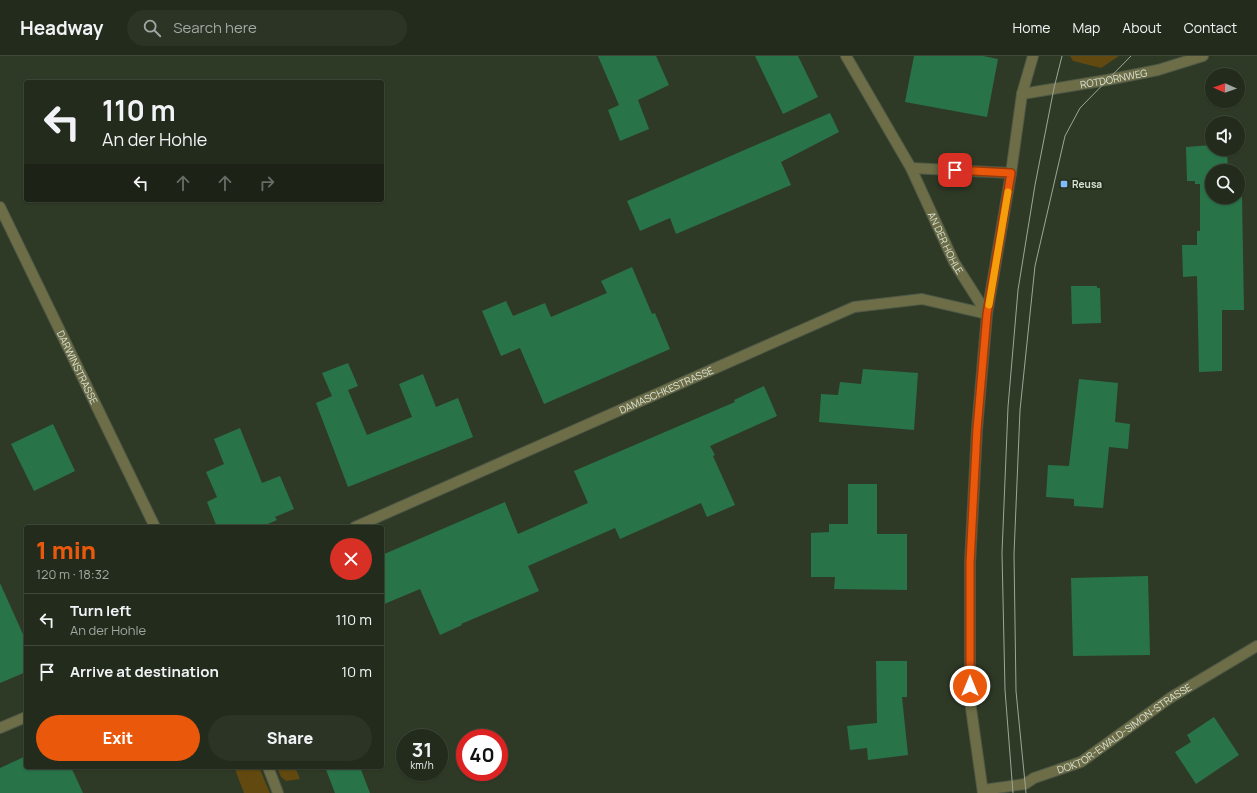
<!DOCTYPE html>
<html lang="en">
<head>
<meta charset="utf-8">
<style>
  body { margin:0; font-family:Manrope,sans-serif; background:#2b3425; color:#f1f3f6; height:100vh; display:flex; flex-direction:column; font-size:15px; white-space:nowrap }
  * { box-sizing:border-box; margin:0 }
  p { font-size:13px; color:#a3a7a3 }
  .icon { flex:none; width:22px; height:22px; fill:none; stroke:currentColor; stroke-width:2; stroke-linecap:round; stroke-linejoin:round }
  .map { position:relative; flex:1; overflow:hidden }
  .details { position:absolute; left:24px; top:469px; width:360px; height:244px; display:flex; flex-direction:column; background:#232c1c; border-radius:4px; box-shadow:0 1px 3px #0004,0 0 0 1px #40483b }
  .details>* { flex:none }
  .guide { position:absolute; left:24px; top:24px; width:360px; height:122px; border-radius:4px; box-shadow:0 1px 3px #0004,0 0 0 1px #40483b; background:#232c1c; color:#f1f3f6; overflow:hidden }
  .needle { width:26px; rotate:272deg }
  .fabs { position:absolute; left:1205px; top:12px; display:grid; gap:8px }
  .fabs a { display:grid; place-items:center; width:40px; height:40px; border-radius:50%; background:#232c1c; box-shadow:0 1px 3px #0004,0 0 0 1px #40483b; font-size:20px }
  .speed { position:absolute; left:396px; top:673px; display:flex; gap:8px; font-size:20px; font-weight:700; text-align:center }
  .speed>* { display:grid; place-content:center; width:52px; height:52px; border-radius:50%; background:#232c1c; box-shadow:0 1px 3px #0004,0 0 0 1px #40483b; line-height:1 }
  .speed small { font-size:10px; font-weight:400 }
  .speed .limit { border:6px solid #d22; background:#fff; color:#111 }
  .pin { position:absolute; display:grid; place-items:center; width:34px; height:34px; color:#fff; margin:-17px; border-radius:8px; box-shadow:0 2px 6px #0006 }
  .me { position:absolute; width:44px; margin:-22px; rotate:0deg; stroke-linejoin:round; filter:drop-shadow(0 0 3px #0008) }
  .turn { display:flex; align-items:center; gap:14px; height:84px; padding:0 12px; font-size:18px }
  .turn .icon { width:52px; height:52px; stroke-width:2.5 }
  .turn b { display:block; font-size:28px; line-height:34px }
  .lanes { display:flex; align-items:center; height:38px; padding:0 12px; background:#0003; justify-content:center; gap:20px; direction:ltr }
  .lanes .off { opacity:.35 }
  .round { display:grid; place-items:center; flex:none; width:42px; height:42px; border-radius:21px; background:#2b3425 }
  .summary { display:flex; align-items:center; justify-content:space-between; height:68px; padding:0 12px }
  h1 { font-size:24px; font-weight:800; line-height:30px; color:#ea580c }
  .cta { display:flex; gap:8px; margin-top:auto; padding:8px 12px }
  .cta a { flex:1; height:46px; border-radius:24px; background:#ea580c; color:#fff; font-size:16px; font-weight:800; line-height:46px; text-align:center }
  .cta a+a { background:#2b3425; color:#f1f3f6 }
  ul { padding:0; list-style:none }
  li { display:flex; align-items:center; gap:12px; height:52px; padding:0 12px; border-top:1px solid #40483b }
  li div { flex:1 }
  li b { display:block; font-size:15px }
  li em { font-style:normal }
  header { display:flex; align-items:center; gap:24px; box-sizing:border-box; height:56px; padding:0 20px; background:#232c1c; border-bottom:1px solid #40483b }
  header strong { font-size:19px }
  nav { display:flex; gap:22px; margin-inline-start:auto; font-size:14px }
  .search { width:280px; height:36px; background:#2b3425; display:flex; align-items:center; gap:10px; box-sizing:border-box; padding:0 14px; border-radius:22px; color:#a3a7a3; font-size:15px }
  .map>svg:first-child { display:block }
</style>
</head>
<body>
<header>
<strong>Headway</strong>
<div class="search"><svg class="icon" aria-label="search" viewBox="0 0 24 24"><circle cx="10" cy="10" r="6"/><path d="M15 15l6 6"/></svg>Search here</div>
<nav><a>Home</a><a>Map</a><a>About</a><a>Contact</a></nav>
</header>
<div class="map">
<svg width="1257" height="737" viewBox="0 0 1257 737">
  <rect width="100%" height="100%" fill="#2f3a26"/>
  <g fill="#61490f">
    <path d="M1070,0H1119L1101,12L1073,5Z"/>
    <path d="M234,711H259L270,737H244Z"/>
    <path d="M277,711H295L300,723L286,725L281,721Z"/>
  </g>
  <g fill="#297349">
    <path d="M598,0H656L669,29L638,44L649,73L620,85L608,54L619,49Z"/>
    <path d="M755,0H798L818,41L783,58Z"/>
    <path d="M914,0H983L998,3L987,61L905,46Z"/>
    <path d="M830,57L839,76L781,106L791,129L676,178L670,162L640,175L627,145Z"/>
    <path d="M1212,89V93H1227L1228,115H1212V141H1242L1244,254H1222V315L1199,316L1197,220L1183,221L1182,189H1197V175H1200V128H1195V125H1187L1186,91Z"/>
    <path d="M632,211L652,258L655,257L670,293L544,348L520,292L501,300L482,255L506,245L513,260L545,247L551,261L607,237L601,225Z"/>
    <path d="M1071,230H1097V232H1100L1101,267L1072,268Z"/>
    <path d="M348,307L358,330L348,334L367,379L412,361L399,328L423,318L436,351L458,342L473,381L348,431L316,347L332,340L322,317Z"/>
    <path d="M863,313L918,317L914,374L819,366L821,338L838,339L840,326L861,328Z"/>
    <path d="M1079,323L1118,327L1115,366L1130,368L1128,393L1109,391L1103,452L1074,450V443L1046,441L1048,409L1069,410Z"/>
    <path d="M764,330L777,360L710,390L715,399L713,400L735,449L707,461L701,447L620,483L615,472L528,510L539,535L461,568L462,569L440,579L420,533L382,549V499L505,446L518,478L588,447L574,415L735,346L734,344Z"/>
    <path d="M53,368L75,415L34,435L11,388Z"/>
    <path d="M240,372L262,427L280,420L294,453L275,461L277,464L261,471H217L207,446L217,441L206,416L224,408L214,383Z"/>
    <path d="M848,428H877V478H907V534L834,533L835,521H811V477L829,476V468H848Z"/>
    <path d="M1148,520L1150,599L1073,600L1071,522Z"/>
    <path d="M0,527L26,585V616L0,627Z"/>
    <path d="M876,605H907V641H902L908,699L868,704L867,692L850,694L847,670L877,667Z"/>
    <path d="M1214,661L1239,699L1196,728L1175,696L1191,686L1187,679Z"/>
    <path d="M26,700V711H71L83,737H0V712Z"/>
    <path d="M325,711H360L370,737H335Z"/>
  </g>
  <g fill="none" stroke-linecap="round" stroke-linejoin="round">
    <defs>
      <g id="minor">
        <path id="s1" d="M846,0L911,112L954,206L987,258"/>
        <path id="s2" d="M1022,38L1107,24L1158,14L1203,0"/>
        <path d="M911,112L1011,117"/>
        <path id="s3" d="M0,151L155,471"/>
        <path id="s4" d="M355,471L854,251L922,243L987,258"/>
        <path d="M0,672L26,661"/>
        <path d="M268,711L278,737"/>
        <path id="s5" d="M983,734L1025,728L1034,722L1081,706L1170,642L1257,590"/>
      </g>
      <path id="tertiary" d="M983,737L970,645V507L977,373L987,258L1011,117L1022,38L1033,0"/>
    </defs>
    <use href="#minor" stroke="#4e5846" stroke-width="12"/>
    <use href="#tertiary" stroke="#4e5846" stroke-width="12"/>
    <use href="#minor" stroke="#6d6e47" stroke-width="10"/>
    <use href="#tertiary" stroke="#6d6e47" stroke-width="10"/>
    <g stroke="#9da696" stroke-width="1">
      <path d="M1013,737L1005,634L1002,497L1008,351L1018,234L1035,129L1054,32L1062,0"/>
      <path d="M1026,737L1016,635L1014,498L1020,354L1035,210L1065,80L1080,52L1131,0"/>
    </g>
  </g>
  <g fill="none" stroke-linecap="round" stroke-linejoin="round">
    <defs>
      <path id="route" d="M955,114L1011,117L987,258L977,373L970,507V630"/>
    </defs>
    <use href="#route" stroke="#983908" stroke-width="10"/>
    <use href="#route" stroke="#ea580c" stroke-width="7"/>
    <path stroke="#f59e0b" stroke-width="7" d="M989,249L1008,136"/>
  </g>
  <rect fill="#80bdfa" stroke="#25301c" stroke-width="1.5" x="1060" y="124" width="8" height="8" rx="2"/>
  <g text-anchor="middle" stroke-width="4" stroke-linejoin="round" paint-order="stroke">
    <g font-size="10" fill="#dae2d5" stroke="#25301c">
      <text dy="4" stroke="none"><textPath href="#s2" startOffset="93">ROTDORNWEG</textPath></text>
      <text dy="4" stroke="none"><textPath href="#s1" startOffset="212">AN DER HOHLE</textPath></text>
      <text dy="4" stroke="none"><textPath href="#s3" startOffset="178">DARWINSTRASSE</textPath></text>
      <text dy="4" stroke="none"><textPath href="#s4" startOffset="340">DAMASCHKESTRASSE</textPath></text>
      <text dy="4" stroke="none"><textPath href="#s5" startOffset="157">DOKTOR-EWALD-SIMON-STRASSE</textPath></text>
    </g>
    <g font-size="10" font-weight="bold" fill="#dae2d5" stroke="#25301c" text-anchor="start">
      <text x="1072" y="132">Reusa</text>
    </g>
  </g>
</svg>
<div class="fabs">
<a><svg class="needle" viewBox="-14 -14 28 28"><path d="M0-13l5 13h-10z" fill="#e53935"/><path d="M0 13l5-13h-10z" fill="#a3a7a3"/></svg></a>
<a><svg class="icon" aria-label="sound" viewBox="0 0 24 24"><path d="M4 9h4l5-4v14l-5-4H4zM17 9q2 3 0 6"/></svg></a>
<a><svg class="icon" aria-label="search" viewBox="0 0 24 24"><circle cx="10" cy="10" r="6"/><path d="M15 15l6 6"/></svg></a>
</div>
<div class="speed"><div>31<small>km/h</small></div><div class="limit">40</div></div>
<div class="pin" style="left:955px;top:114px;background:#d93025"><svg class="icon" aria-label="arrive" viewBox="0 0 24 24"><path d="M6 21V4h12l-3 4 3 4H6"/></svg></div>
<svg class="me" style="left:970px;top:630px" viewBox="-20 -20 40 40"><circle r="17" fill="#ea580c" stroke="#fff" stroke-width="3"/><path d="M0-11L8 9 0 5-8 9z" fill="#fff"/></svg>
<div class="guide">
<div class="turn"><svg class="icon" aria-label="left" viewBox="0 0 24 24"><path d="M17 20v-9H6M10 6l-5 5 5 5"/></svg><div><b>110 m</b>An der Hohle</div></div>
<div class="lanes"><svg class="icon" aria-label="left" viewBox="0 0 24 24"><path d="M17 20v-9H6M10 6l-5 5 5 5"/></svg><svg class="icon off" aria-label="ahead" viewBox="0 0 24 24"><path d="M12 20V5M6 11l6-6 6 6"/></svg><svg class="icon off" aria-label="ahead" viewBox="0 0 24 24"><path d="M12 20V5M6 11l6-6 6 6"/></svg><svg class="icon off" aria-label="right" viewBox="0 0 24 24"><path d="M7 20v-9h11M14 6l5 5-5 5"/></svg></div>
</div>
<section class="details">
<div class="summary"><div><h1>1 min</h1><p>120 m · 18:32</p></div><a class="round" style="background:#d93025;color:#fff"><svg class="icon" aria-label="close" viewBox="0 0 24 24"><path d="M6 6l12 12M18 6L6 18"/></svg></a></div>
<ul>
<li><svg class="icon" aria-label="left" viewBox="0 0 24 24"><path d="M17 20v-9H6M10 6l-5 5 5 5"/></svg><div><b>Turn left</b><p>An der Hohle</p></div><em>110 m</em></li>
<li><svg class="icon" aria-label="arrive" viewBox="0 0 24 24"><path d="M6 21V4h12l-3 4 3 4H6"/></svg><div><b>Arrive at destination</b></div><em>10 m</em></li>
</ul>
<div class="cta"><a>Exit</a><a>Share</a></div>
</section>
</div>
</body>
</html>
